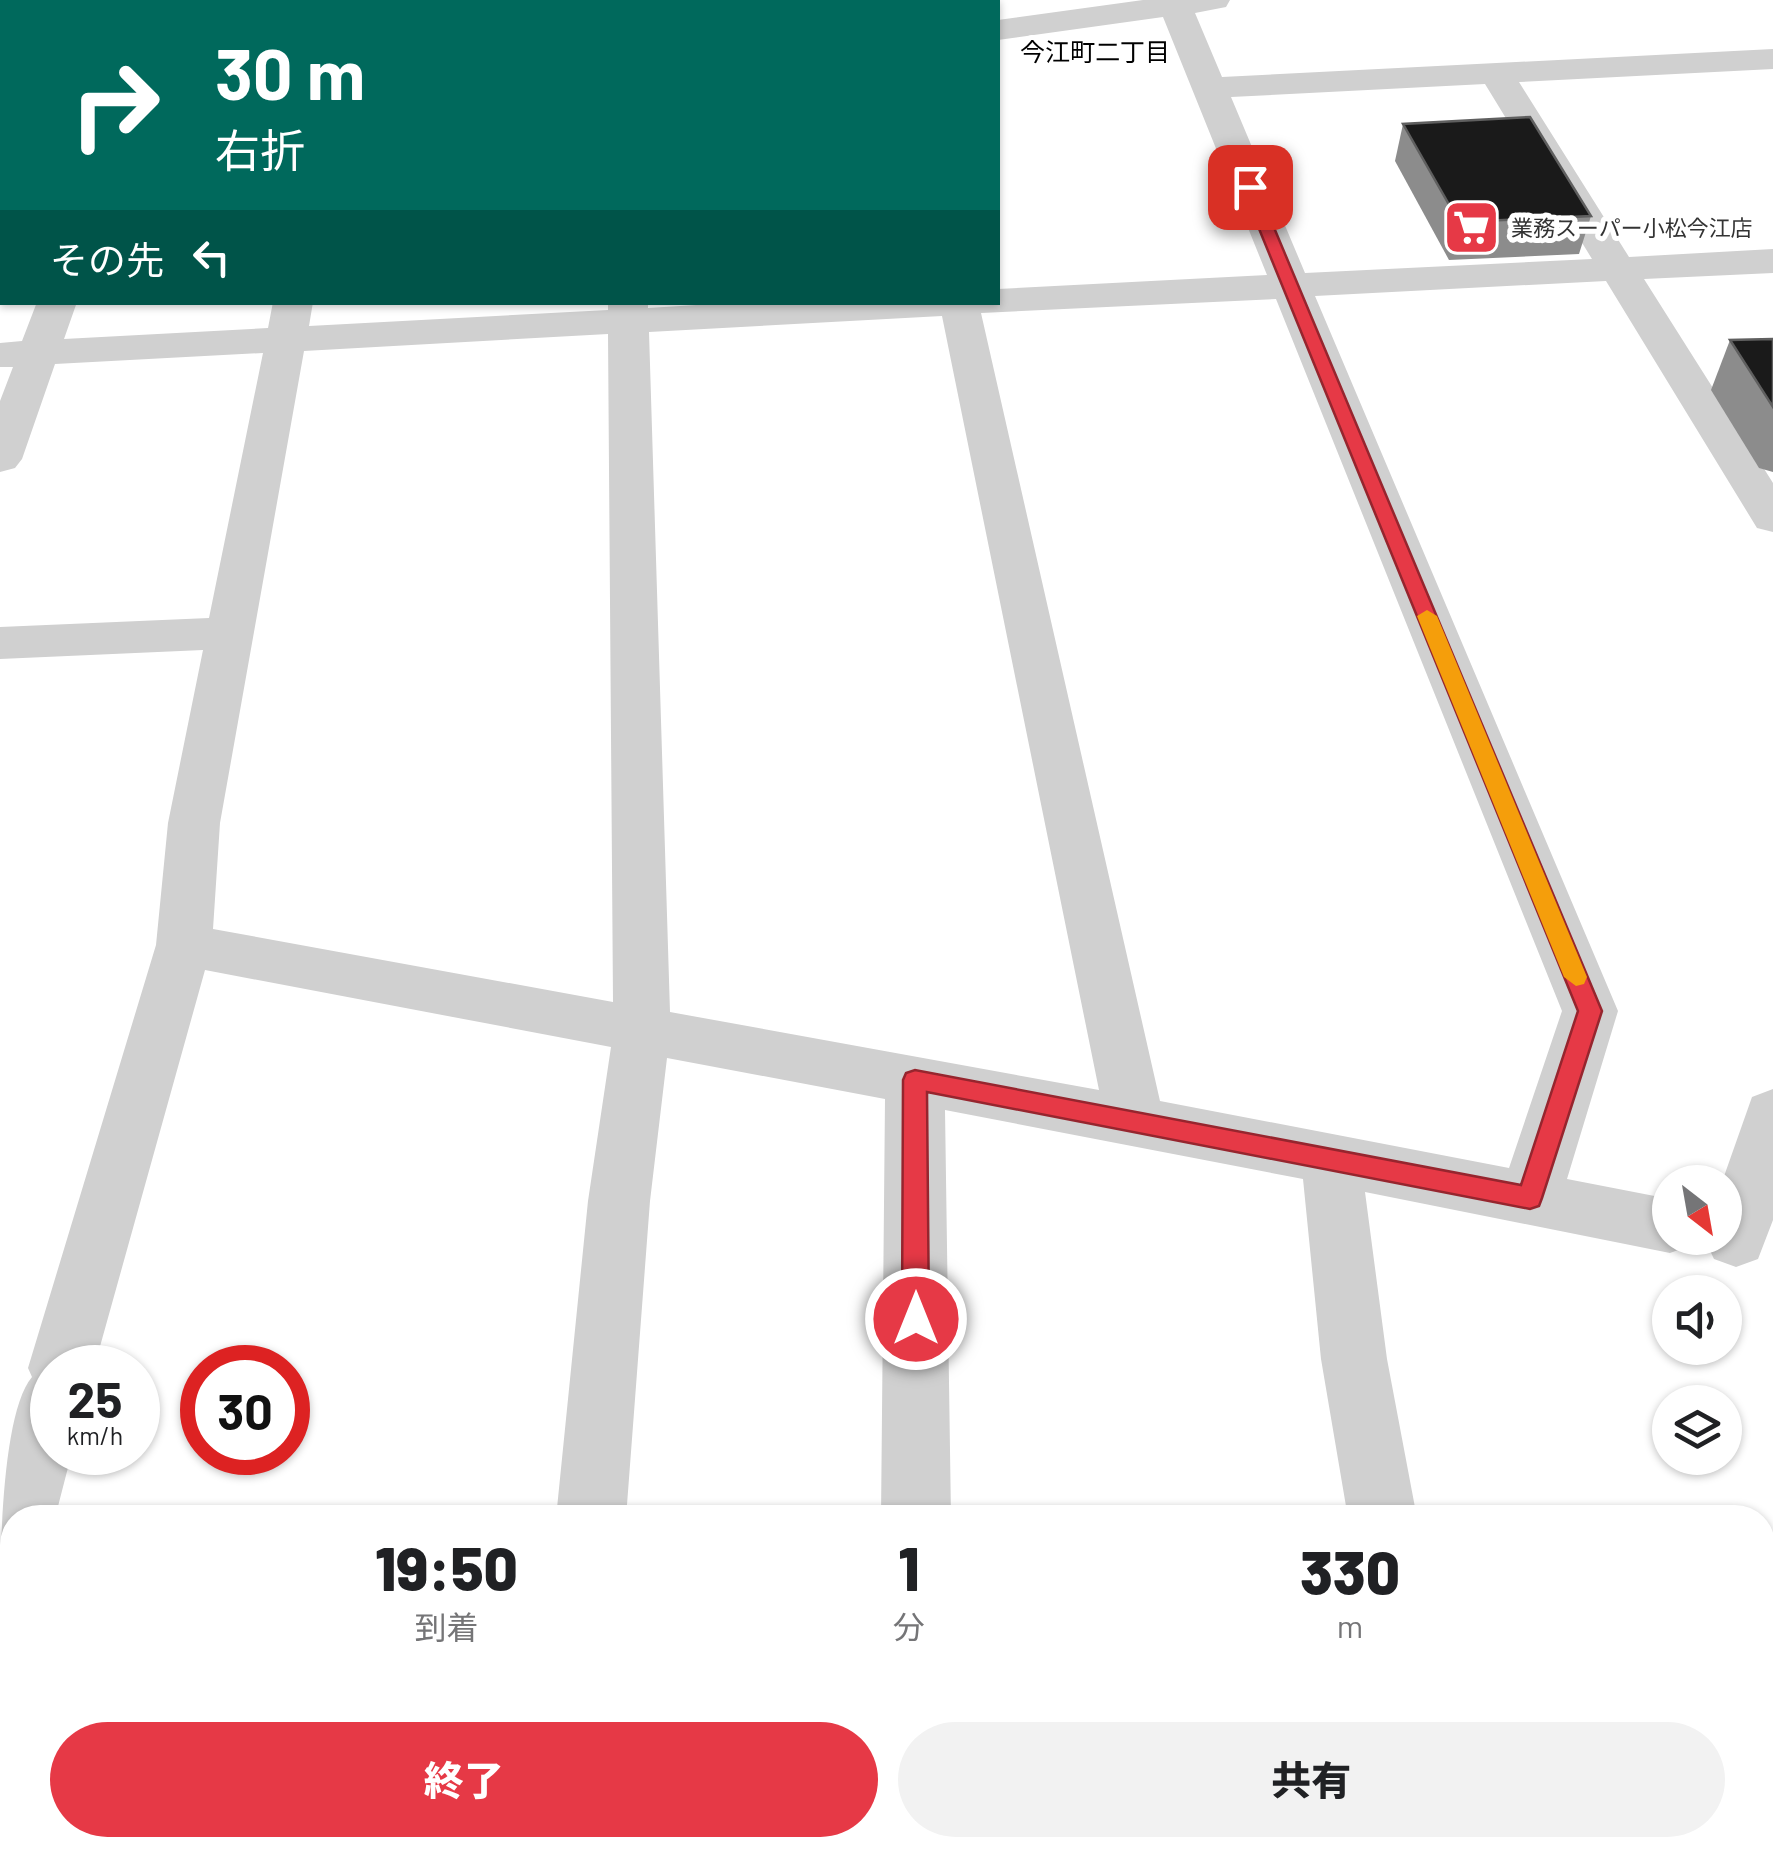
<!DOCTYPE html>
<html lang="ja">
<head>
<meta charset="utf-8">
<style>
  body { margin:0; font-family:Barlow,"Noto Sans JP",sans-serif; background:#f2f2f2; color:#202124; height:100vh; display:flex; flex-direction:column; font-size:38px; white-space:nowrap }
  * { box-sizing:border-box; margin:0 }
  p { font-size:32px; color:#757577 }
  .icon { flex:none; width:55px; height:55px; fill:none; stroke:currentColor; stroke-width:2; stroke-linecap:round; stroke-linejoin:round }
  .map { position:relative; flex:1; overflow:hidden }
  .side { position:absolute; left:0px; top:1505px; width:1775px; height:352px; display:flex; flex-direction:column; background:#fff; border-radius:40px 40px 0 0; box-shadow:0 2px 8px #0004 }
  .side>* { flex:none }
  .top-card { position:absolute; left:0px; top:0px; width:1000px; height:305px; box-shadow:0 2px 8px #0004; background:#00695c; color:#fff; overflow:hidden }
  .needle { width:65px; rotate:149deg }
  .controls { position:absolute; left:1652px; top:1165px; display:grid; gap:20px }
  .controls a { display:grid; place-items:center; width:90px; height:90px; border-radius:50%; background:#fff; box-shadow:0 2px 8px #0004; font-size:50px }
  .speed { position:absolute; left:30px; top:1345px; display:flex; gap:20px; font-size:50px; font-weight:700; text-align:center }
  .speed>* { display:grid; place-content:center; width:130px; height:130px; border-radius:50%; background:#fff; box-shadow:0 2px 8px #0004; line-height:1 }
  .speed small { font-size:25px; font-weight:400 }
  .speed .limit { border:15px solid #d22; background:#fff; color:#111 }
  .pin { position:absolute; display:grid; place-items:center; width:85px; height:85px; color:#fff; margin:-42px; border-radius:20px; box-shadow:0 5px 15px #0006 }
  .me { position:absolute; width:110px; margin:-55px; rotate:0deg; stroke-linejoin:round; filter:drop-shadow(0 0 8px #0008) }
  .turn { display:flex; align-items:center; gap:35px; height:210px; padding:0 50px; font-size:45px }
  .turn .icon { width:130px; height:130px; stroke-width:2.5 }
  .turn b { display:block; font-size:70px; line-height:85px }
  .then { display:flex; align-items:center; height:95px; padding:0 50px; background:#0003; gap:20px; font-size:38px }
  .eta { display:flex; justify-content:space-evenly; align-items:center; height:170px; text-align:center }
  .eta b { font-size:60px; font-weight:800; line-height:70px }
  .button { display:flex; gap:20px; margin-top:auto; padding:20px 50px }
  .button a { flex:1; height:115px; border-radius:60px; background:#e63946; color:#fff; font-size:40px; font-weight:800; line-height:115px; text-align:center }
  .button a+a { background:#f2f2f2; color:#202124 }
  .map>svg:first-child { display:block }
</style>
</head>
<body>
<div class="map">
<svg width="1773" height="1857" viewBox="0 0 1773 1857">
  <rect width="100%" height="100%" fill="#fff"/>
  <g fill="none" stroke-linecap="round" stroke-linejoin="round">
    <g fill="#d0d0d0" fill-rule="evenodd">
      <path d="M329,0H369L370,2H328Z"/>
      <rect x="604" y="0" width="32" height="2"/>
      <path d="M878,0H910L911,2H879Z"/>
      <path d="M1143,0H1230L1226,7L1195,13L1222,77L1773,49V69L1519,82L1629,257L1773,249V273L1644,279L1773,483V532L1757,528L1606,281L1315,296L1618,1011L1567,1179L1670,1199V1238H1696L1692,1245L1670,1253L1365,1192L1387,1359L1417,1518H1348L1321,1359L1303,1179L945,1110L951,1518H881L885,1099L667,1058L650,1201L626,1518H556L588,1201L611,1047L205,970L94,1368H52V1452H72L55,1518H12V1620L0,1625C0,1568 0,1415 32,1377L28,1368L156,945L168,823L203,650L0,659V627L209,618L263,353L55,364L22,459L15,468L0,472V401L13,367H0V343L22,341L37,302H77L64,339L268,328L273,302H313L309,326L608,310V302H648V308L745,302H998V289L1267,275L1163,17L998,40V20ZM1485,84L1592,259L1305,273L1231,97ZM1276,299L1562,1011L1509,1168L1160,1101L981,313ZM942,316L1099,1090L670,1012L649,332ZM608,334L613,1002L213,929L220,823L304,351Z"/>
      <path d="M2,102V125L0,126V103Z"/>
      <path d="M2,154V176L0,177V155Z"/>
      <path d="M1773,1089V1220L1758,1259L1736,1267L1714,1259L1705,1240L1725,1238L1722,1182L1752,1097Z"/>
      <path d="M1773,1686V1760L1762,1761V1687Z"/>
      <path d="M523,1845H601L600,1857H522Z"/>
      <path d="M881,1845H959L960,1857H882Z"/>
      <path d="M1411,1845H1489L1492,1857H1414Z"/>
    </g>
  </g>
  <g fill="#8c8c8c">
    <path d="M666,0H774V2H667Z"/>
    <path d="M1403,124L1591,216L1579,254L1449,260L1395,161Z"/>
    <path d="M1773,339V472L1759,468L1711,390L1730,340Z"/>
  </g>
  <g fill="#1a1a1a" stroke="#5f5f5f" stroke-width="2.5">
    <path d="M668,0H732L691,2H668Z"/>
    <path d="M1530,117L1591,216L1459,222L1403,124Z"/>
    <path d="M1773,339V407L1730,340Z"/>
  </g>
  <path fill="#e63946" stroke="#96252e" stroke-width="2.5" d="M1250,182L1257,187L1602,1011L1542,1198L1539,1206L1530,1209L927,1092L929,1319L925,1327L916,1331L906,1327L902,1319L903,1080L906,1073L915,1070L1521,1185L1578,1011L1242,187Z"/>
  <path fill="#f59e0b" d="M1427,610L1437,616L1587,977L1584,984L1576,986L1564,977L1417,616Z"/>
  <defs>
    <symbol id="supermarket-square" viewBox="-11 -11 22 22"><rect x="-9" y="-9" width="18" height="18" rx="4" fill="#e63946" stroke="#fff"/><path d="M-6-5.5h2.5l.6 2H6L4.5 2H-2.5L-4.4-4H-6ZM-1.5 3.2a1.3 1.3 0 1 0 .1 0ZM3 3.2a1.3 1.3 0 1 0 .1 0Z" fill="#fff"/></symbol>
  </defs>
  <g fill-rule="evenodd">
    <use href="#supermarket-square" x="1440" y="196" width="63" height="63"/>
  </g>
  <g text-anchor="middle" stroke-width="10" stroke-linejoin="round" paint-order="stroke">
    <g font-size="22" fill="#333" stroke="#fff" text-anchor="start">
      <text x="1511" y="236">業務スーパー小松今江店</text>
    </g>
    <g font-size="25" fill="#000" stroke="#fff">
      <text x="1095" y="61">今江町二丁目</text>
    </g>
  </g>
</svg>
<div class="controls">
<a><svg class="needle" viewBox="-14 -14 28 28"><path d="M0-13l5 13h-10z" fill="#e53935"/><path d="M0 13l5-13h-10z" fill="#757577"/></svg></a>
<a><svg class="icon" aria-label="sound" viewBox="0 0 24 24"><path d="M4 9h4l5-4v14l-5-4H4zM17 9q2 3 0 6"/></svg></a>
<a><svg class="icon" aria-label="layers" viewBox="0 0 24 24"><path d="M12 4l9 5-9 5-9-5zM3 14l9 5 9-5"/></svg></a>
</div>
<div class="speed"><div>25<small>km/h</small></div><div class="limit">30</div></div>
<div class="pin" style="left:1250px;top:187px;background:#d93025"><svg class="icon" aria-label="arrive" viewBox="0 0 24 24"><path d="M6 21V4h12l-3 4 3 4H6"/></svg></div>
<svg class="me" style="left:916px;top:1319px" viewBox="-20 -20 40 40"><circle r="17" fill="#e63946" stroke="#fff" stroke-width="3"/><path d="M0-11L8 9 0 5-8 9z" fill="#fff"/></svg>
<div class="top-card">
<div class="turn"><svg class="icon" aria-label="right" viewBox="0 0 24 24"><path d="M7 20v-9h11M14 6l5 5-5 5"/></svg><div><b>30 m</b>右折</div></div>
<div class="then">その先<svg class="icon" aria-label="left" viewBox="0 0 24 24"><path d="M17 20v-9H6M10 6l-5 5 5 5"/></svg></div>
</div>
<section class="side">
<div class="eta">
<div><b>19:50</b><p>到着</p></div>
<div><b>1</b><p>分</p></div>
<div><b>330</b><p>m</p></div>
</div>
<div class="button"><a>終了</a><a>共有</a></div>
</section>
</div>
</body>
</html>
